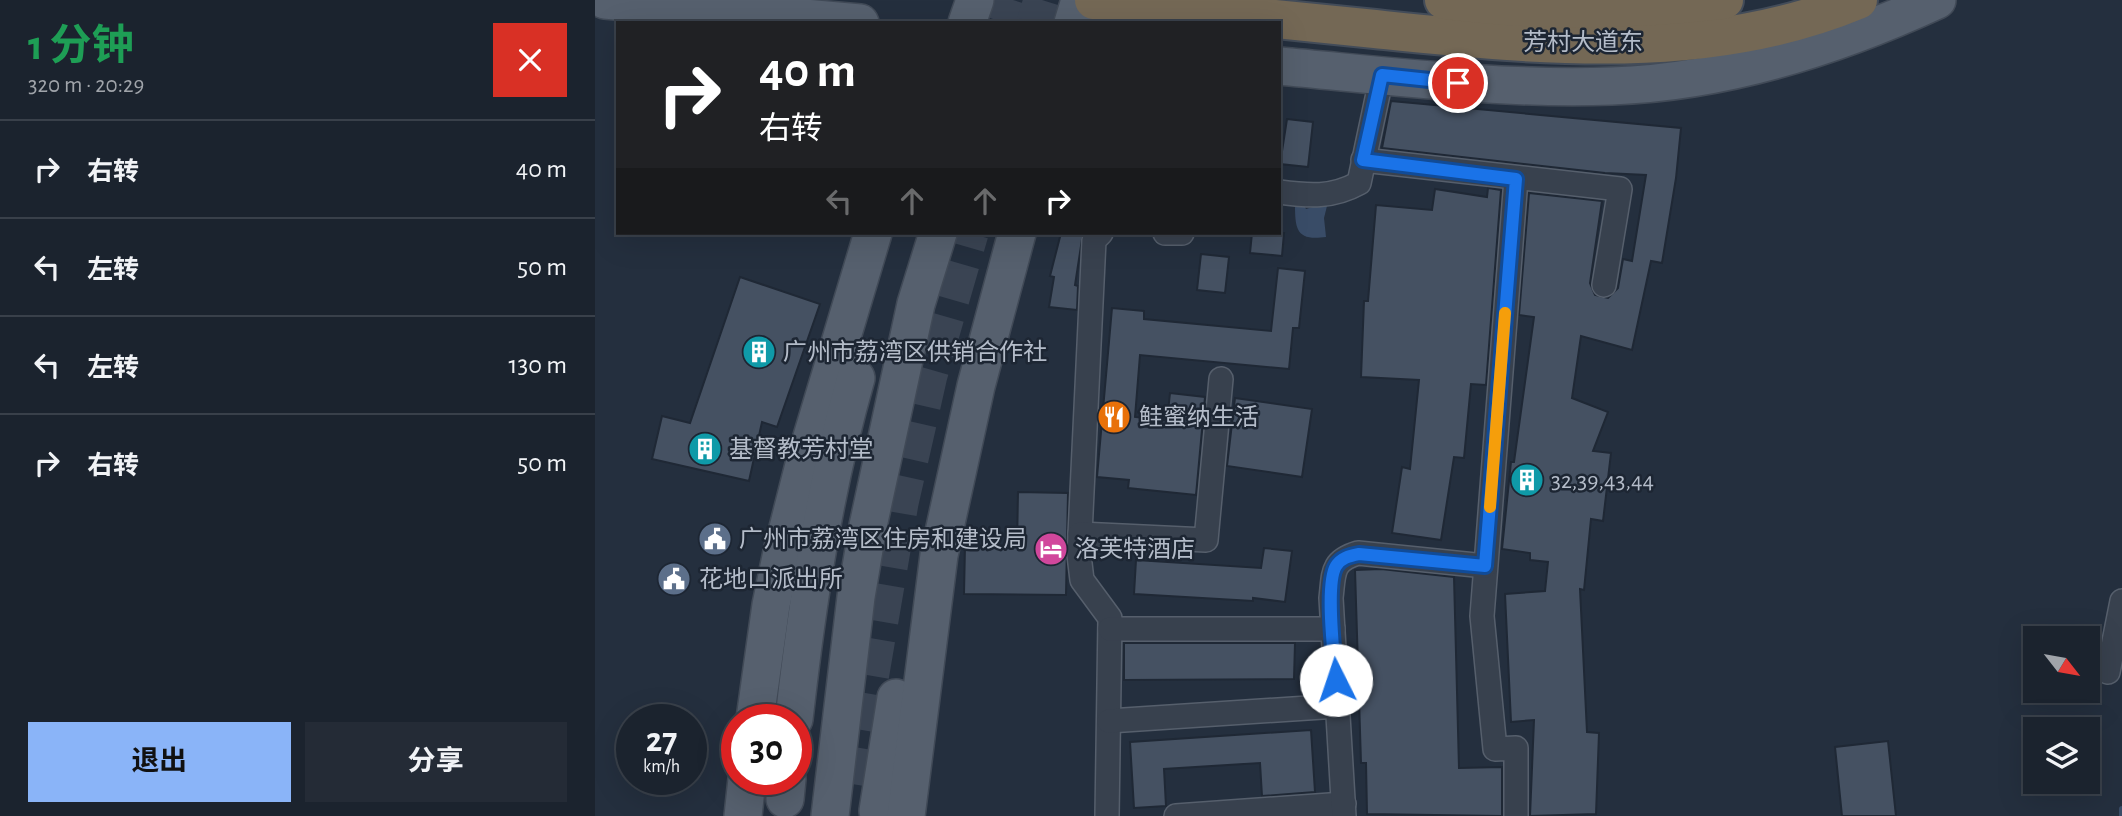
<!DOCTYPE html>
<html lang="zh">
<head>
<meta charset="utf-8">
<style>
  body { margin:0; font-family:"Alegreya Sans","Noto Sans SC",sans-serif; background:#242b36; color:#f1f3f6; height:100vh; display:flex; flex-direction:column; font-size:26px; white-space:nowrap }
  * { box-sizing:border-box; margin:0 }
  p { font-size:23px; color:#a0a4aa }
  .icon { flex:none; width:38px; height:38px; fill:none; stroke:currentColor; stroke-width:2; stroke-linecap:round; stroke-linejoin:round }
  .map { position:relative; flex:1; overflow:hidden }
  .sheet { display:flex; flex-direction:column; background:#1b232e; width:595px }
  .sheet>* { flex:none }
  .top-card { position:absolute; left:21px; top:21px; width:665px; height:214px; border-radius:0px; box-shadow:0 7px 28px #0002,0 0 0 2px #39404a; background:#202124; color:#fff; overflow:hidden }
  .needle { width:46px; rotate:121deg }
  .buttons { position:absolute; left:1428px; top:626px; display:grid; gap:14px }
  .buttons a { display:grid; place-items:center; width:77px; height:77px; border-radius:0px; background:#1b232e; box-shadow:0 7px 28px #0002,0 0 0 2px #39404a; font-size:35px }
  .speed { position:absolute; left:21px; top:704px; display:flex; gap:14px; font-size:35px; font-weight:700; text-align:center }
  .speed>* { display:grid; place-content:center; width:91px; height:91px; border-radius:50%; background:#1b232e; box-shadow:0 7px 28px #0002,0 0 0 2px #39404a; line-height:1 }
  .speed small { font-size:18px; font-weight:400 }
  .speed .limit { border:10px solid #d22; background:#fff; color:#111 }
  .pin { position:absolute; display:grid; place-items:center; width:60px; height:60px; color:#fff; margin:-30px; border:4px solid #fff; border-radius:50%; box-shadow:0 2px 7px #0007 }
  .me { position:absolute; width:77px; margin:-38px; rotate:356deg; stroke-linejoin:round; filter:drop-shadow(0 0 5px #0008) }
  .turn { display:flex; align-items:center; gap:24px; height:147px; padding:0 28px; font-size:32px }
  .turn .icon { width:91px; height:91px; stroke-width:2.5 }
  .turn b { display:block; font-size:49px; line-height:60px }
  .lanes { display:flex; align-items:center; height:66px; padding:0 28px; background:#0003; justify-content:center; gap:35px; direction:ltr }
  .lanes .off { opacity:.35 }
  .round { display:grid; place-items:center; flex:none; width:74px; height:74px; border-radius:0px; background:#242b36 }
  .overview { display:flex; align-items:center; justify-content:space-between; height:119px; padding:0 28px }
  h1 { font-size:42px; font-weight:700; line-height:52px; color:#1e9e55 }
  .button { display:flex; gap:14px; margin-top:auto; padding:14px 28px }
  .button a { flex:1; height:80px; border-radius:0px; background:#8ab4f8; color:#111; font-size:28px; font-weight:700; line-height:80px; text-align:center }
  .button a+a { background:#242b36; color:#f1f3f6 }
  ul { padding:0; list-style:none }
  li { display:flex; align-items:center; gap:21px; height:98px; padding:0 28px; border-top:2px solid #39404a }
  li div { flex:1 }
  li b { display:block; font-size:26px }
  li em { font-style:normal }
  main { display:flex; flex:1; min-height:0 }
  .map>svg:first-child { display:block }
</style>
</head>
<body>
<main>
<section class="sheet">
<div class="overview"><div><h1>1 分钟</h1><p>320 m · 20:29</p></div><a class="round" style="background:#d93025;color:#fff"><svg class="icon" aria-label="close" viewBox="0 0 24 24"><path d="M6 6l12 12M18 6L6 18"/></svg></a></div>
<ul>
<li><svg class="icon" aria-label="right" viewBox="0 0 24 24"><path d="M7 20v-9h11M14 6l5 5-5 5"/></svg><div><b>右转</b></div><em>40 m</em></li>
<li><svg class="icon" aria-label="left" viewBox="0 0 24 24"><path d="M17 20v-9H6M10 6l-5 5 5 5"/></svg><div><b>左转</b></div><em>50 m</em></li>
<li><svg class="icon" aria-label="left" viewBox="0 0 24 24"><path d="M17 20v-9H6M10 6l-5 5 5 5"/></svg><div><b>左转</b></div><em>130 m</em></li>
<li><svg class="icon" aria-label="right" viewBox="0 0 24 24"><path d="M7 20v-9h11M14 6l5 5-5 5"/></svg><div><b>右转</b></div><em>50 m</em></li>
</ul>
<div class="button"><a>退出</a><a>分享</a></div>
</section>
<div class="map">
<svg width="1527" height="816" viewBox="0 0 1527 816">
  <rect width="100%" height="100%" fill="#242f3e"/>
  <path fill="#394c67" d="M708,203L711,209L728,204L732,206L729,218L731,237C702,241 700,230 700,205Z"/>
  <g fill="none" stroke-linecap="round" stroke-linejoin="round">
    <path stroke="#394c67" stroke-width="6" d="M1527,816V809"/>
  </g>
  <g fill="#455162" stroke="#1f2835" stroke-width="2">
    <path d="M796,101L1086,128L1081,178L1067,263L1056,261L1037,350L986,336L977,398L1013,412L998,451L1016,453L1008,521L996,519L989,590L985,589L992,732L1004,733L1001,814L935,816L939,720L916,722L910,594L950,591L953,562L935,560V553L907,549L916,462H919L939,317L924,315L934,193L1007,201L995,283L1000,295L1013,298L1023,288L1028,259L1037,261L1051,175L1010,173L787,148Z"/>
    <path d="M692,119L718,122L713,167L685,164Z"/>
    <path d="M893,188L906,190L891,385L876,384L869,458L859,457L846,540L797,533L807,467L815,469L824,380L766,377L769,301H773L781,205L837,210L840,189L892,197Z"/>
    <path d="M466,233H488L480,285L483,286L482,310L454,307L459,277L455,276Z"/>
    <path d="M657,233H689L687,256L655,253Z"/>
    <path d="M606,254L634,257L630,293L602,290Z"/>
    <path d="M683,268L710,271L704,328H698L694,369L545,355L540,417L572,421L575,393L610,397L601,495L533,488L534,480L502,477L517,308L549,311V319L676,331Z"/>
    <path d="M145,277L225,304L182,427L167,422L154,481L57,459L67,416L95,423Z"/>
    <path d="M640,398L717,409L707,477L632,466Z"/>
    <path d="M423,492L473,493L471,595L369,594L370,545L422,546Z"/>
    <path d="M669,548L697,551L690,602L658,598V601L539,594L541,560L666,568Z"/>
    <path d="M786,569L859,577L864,768L907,767V816L772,814L771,763H766L760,570Z"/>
    <path d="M529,643H700L699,679L529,680Z"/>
    <path d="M716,730L720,792L667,796L665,763L569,769L571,806L539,808L535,742Z"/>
    <path d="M1293,741L1301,816H1247L1240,747Z"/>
  </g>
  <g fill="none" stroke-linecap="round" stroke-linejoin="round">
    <g stroke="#3a4453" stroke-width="37" stroke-dasharray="37 18" stroke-linecap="butt">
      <path d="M411,23L418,0"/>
      <path d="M440,23L447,0"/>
      <path d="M257,784L305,503L334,375L375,233"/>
    </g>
    <defs>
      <g id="street">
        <path d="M768,160L1025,189L1009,285"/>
        <path d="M921,179L887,616L900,749L921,748V816"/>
        <path d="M684,192C714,196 737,198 764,183L787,75"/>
        <path d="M506,233L499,240L484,555L487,580L515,618L512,816"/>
        <path d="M570,233H587"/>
        <path d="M485,534L611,540L626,379"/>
        <path d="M515,629H738"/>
        <path d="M1513,672L1527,601"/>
        <path d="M514,721L743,706"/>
        <path d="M581,816L749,804"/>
        <path d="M749,816L736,598C739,573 736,561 763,553L890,566"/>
      </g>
      <g id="primary">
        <path d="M10,0L265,23"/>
        <path d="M372,23L380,0"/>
        <path d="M478,23L485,0"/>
        <path d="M684,66C795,76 905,90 1017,86C1130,82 1240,47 1342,0"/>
        <path d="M160,719L176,605L187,552L211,457L278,233"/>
        <path d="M199,719C212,604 229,490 261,378"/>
        <path d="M190,799L192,779"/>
        <path d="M283,811L301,698"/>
        <path d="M148,816L152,779"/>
        <path d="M235,816L261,597L273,526L321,304L343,233"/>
        <path d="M311,816L344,555L381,386L422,233"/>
      </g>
      <g id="highway">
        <path d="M499,0C593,10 686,20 780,29C939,45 1110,64 1263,0"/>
        <path d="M849,0C943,12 1034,11 1129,0"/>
      </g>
    </defs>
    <use href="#street" stroke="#565f6c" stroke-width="26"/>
    <use href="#primary" stroke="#414a57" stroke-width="40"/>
    <use href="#highway" stroke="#434c59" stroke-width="42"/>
    <use href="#street" stroke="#38414e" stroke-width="23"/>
    <use href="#primary" stroke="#56606e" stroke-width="37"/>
    <use href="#highway" stroke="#746855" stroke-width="38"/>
  </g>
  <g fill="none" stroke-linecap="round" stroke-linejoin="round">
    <defs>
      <path id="route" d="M741,680C739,657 730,584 741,566C746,558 754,556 764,554L890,566L921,179L768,160L787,75L863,83"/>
    </defs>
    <use href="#route" stroke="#114b97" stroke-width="18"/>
    <use href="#route" stroke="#1a73e8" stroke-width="12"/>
    <path stroke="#f59e0b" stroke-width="12" d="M895,507L910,313"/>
  </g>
  <defs>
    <symbol id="building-disc" viewBox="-11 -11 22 22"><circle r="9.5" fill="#0f9aa8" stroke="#1d2633"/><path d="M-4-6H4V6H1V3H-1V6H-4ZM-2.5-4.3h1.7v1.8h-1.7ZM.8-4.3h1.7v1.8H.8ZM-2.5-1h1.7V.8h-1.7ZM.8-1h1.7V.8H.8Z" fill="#fff"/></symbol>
    <symbol id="restaurant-disc" viewBox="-11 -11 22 22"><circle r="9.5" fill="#e8710a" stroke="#1d2633"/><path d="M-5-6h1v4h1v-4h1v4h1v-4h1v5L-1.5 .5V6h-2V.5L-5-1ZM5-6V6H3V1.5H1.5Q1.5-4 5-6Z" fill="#fff"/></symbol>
    <symbol id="civic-disc" viewBox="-11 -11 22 22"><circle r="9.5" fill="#5c6f8a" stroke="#1d2633"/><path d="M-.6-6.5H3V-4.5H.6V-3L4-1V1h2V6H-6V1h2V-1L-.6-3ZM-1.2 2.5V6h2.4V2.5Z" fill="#fff"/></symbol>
    <symbol id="hotel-disc" viewBox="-11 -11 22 22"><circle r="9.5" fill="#d1479c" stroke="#1d2633"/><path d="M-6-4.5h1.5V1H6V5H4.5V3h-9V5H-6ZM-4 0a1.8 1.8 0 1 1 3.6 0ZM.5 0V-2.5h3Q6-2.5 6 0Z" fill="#fff"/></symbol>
  </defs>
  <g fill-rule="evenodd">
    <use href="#building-disc" x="145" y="333" width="38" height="38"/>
    <use href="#restaurant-disc" x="500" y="398" width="38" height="38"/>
    <use href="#building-disc" x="91" y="430" width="38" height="38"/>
    <use href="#building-disc" x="913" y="461" width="38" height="38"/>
    <use href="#civic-disc" x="101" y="520" width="38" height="38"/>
    <use href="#hotel-disc" x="437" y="530" width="38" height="38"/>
    <use href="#civic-disc" x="60" y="560" width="38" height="38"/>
  </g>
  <g text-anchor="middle" stroke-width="5" stroke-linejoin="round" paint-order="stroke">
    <g font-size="24" fill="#b4bcc9" stroke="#1d2633">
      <text x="988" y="50">芳村大道东</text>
    </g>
    <g font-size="24" fill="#b4bcc9" stroke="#1d2633" text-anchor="start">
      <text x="188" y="360">广州市荔湾区供销合作社</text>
      <text x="544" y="425">鲑蜜纳生活</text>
      <text x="134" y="457">基督教芳村堂</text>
      <text x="956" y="488">32,39,43,44</text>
      <text x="144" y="547">广州市荔湾区住房和建设局</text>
      <text x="480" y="557">洛芙特酒店</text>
      <text x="104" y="587">花地口派出所</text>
    </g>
  </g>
</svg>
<div class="buttons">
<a><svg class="needle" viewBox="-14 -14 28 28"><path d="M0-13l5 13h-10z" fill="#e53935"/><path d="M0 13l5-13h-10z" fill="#a0a4aa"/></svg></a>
<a><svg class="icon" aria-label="layers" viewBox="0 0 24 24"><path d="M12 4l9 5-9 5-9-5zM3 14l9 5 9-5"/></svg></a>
</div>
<div class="speed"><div>27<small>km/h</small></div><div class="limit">30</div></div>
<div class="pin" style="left:863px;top:83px;background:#d93025"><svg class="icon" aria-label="arrive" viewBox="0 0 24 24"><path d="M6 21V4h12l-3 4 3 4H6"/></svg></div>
<svg class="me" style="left:741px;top:680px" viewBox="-20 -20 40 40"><circle r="19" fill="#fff"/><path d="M0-13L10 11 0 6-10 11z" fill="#1a73e8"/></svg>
<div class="top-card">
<div class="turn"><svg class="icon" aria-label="right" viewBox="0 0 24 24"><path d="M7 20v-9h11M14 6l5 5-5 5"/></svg><div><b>40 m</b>右转</div></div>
<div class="lanes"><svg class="icon off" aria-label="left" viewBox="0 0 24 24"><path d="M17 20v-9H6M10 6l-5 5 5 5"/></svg><svg class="icon off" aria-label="ahead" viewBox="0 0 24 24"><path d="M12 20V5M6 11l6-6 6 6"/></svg><svg class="icon off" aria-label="ahead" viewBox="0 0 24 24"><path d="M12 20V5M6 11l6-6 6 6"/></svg><svg class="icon" aria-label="right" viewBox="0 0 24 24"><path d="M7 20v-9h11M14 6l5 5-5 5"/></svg></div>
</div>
</div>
</main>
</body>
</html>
